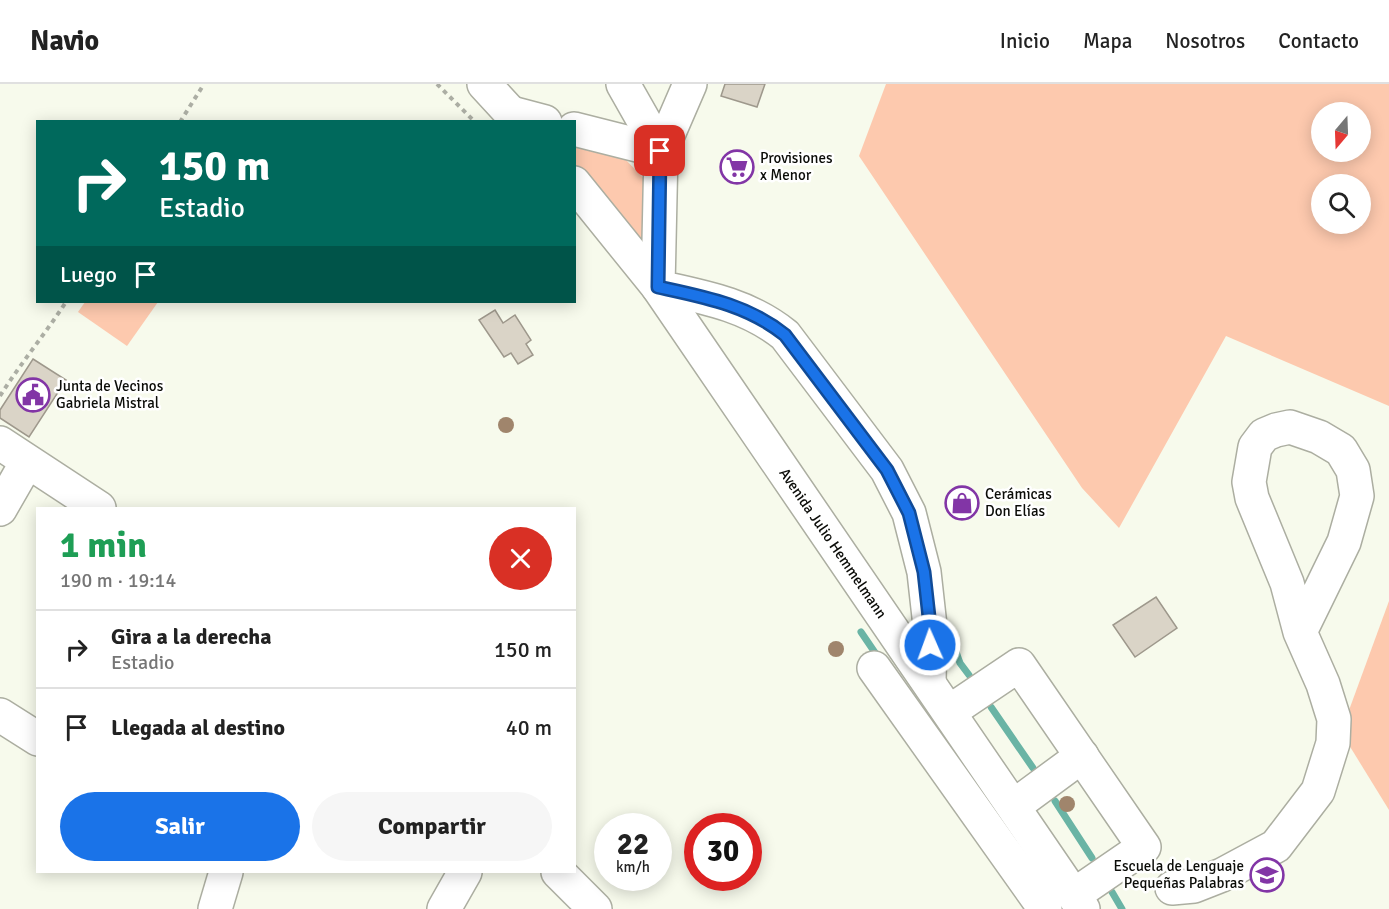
<!DOCTYPE html>
<html lang="es">
<head>
<meta charset="utf-8">
<style>
  body { margin:0; font-family:Signika,sans-serif; background:#f6f6f6; color:#222; height:100vh; display:flex; flex-direction:column; font-size:22px; white-space:nowrap }
  * { box-sizing:border-box; margin:0 }
  p { font-size:20px; color:#767676 }
  .icon { flex:none; width:33px; height:33px; fill:none; stroke:currentColor; stroke-width:2; stroke-linecap:round; stroke-linejoin:round }
  .map { position:relative; flex:1; overflow:hidden }
  .details { position:absolute; left:36px; top:423px; width:540px; height:366px; display:flex; flex-direction:column; background:#fff; border-radius:0px; box-shadow:0 3px 15px #0003 }
  .details>* { flex:none }
  .guide { position:absolute; left:36px; top:36px; width:540px; height:183px; border-radius:0px; box-shadow:0 3px 15px #0003; background:#00695c; color:#fff; overflow:hidden }
  .needle { width:39px; rotate:199deg }
  .controls { position:absolute; left:1311px; top:18px; display:grid; gap:12px }
  .controls a { display:grid; place-items:center; width:60px; height:60px; border-radius:50%; background:#fff; box-shadow:0 3px 15px #0003; font-size:30px }
  .speed { position:absolute; left:594px; top:729px; display:flex; gap:12px; font-size:30px; font-weight:700; text-align:center }
  .speed>* { display:grid; place-content:center; width:78px; height:78px; border-radius:50%; background:#fff; box-shadow:0 3px 15px #0003; line-height:1 }
  .speed small { font-size:15px; font-weight:400 }
  .speed .limit { border:9px solid #d22; background:#fff; color:#111 }
  .pin { position:absolute; display:grid; place-items:center; width:51px; height:51px; color:#fff; margin:-26px; border-radius:12px; box-shadow:0 3px 9px #0006 }
  .me { position:absolute; width:66px; margin:-33px; rotate:358deg; stroke-linejoin:round; filter:drop-shadow(0 0 4px #0008) }
  .turn { display:flex; align-items:center; gap:21px; height:126px; padding:0 24px; font-size:27px }
  .turn .icon { width:78px; height:78px; stroke-width:2.5 }
  .turn b { display:block; font-size:42px; line-height:51px }
  .then { display:flex; align-items:center; height:57px; padding:0 24px; background:#0003; gap:12px; font-size:22px }
  .round { display:grid; place-items:center; flex:none; width:63px; height:63px; border-radius:32px; background:#f6f6f6 }
  .headline { display:flex; align-items:center; justify-content:space-between; height:102px; padding:0 24px }
  h1 { font-size:36px; font-weight:700; line-height:45px; color:#1e9e55 }
  .action { display:flex; gap:12px; margin-top:auto; padding:12px 24px }
  .action a { flex:1; height:69px; border-radius:36px; background:#1a73e8; color:#fff; font-size:24px; font-weight:700; line-height:69px; text-align:center }
  .action a+a { background:#f6f6f6; color:#222 }
  ul { padding:0; list-style:none }
  li { display:flex; align-items:center; gap:18px; height:78px; padding:0 24px; border-top:2px solid #e0e0e0 }
  li div { flex:1 }
  li b { display:block; font-size:22px }
  li em { font-style:normal }
  header { display:flex; align-items:center; gap:36px; box-sizing:border-box; height:84px; padding:0 30px; background:#fff; border-bottom:2px solid #e0e0e0 }
  header strong { font-size:28px }
  nav { display:flex; gap:33px; margin-inline-start:auto; font-size:21px }
  .map>svg:first-child { display:block }
</style>
</head>
<body>
<header>
<strong>Navio</strong>
<nav><a>Inicio</a><a>Mapa</a><a>Nosotros</a><a>Contacto</a></nav>
</header>
<div class="map">
<svg width="1389" height="825" viewBox="0 0 1389 825">
  <rect width="100%" height="100%" fill="#f7faec"/>
  <g fill="#fdc9ae" fill-rule="evenodd">
    <path d="M886,0H1389V322L1226,252L1119,444L1082,404L859,72ZM1322,28H1360V68H1322ZM1322,100H1360V140H1322Z"/>
    <path d="M574,63L626,76L650,101L652,167L575,83Z"/>
    <path d="M85,218H158L127,262L78,228Z"/>
    <path d="M1389,517V726L1341,648Z"/>
  </g>
  <g fill="none" stroke-linecap="round" stroke-linejoin="round">
    <g stroke="#6ab4a5" stroke-width="7">
      <path d="M861,548L880,576"/>
      <path d="M949,549L960,579L969,591"/>
      <path d="M991,623L1033,684"/>
      <path d="M1055,717L1092,774"/>
      <path d="M1112,808L1122,825"/>
    </g>
  </g>
  <g fill="#dad4c7" stroke="#9e988c" stroke-width="1.5">
    <path d="M725,0H765L757,23L721,12Z"/>
    <path d="M495,226L503,239L515,231L531,256L526,260L533,271L518,280L511,269L504,273L479,236Z"/>
    <path d="M33,275L66,296L29,353L0,334V326Z"/>
    <path d="M1156,513L1177,544L1135,573L1113,541Z"/>
  </g>
  <g fill="none" stroke-linecap="round" stroke-linejoin="round">
    <defs>
      <g id="minor">
        <path d="M623,0L661,67"/>
        <path d="M690,0L661,67L658,203C704,213 748,221 785,251L887,386L909,429L924,488L930,542L929,598"/>
        <path d="M511,29L545,38"/>
        <path d="M574,45L661,67"/>
        <path d="M0,359L99,424"/>
        <path d="M0,425L27,378"/>
        <path d="M874,584L1045,825"/>
        <path d="M949,628L1019,581L1144,763L1074,811"/>
        <path d="M0,631L38,655"/>
        <path d="M1014,722L1082,672"/>
        <path d="M558,788L595,825"/>
        <path d="M1172,804L1194,802L1222,791L1276,762L1318,707L1333,659L1334,635L1323,600L1300,548L1287,499L1252,414L1249,398L1255,363L1264,351L1276,346L1290,343L1319,353L1341,366L1353,386L1357,412L1344,458L1300,548"/>
        <path d="M215,825L226,788"/>
        <path d="M444,825L465,788"/>
      </g>
      <g id="highway">
        <path d="M484,0L519,38"/>
        <path id="s1" d="M574,99L658,203L1083,825"/>
      </g>
    </defs>
    <use href="#minor" stroke="#acaea1" stroke-width="36"/>
    <use href="#highway" stroke="#acaea1" stroke-width="36"/>
    <g stroke="#acaea4" stroke-width="4" stroke-dasharray="4.5 4.5" stroke-linecap="butt">
      <path d="M437,0L475,38"/>
      <path d="M180,38L204,0"/>
      <path d="M0,312C21,279 45,250 66,218"/>
    </g>
    <use href="#minor" stroke="#fff" stroke-width="33"/>
    <use href="#highway" stroke="#fff" stroke-width="33"/>
  </g>
  <g fill="#a0856c">
    <circle cx="506" cy="341" r="8"/>
    <circle cx="836" cy="565" r="8"/>
    <circle cx="1067" cy="720" r="8"/>
  </g>
  <g fill="none" stroke-linecap="round" stroke-linejoin="round">
    <defs>
      <path id="route" d="M660,67L658,203C704,213 748,221 785,251L887,386L909,429L924,488L930,542V561"/>
    </defs>
    <use href="#route" stroke="#114b97" stroke-width="15"/>
    <use href="#route" stroke="#1a73e8" stroke-width="10"/>
  </g>
  <defs>
    <symbol id="supermarket-ring" viewBox="-11 -11 22 22"><circle r="9.5" fill="#fff" stroke="#8235a6" stroke-width="1.5"/><path d="M-6-5.5h2.5l.6 2H6L4.5 2H-2.5L-4.4-4H-6ZM-1.5 3.2a1.3 1.3 0 1 0 .1 0ZM3 3.2a1.3 1.3 0 1 0 .1 0Z" fill="#8235a6"/></symbol>
    <symbol id="civic-ring" viewBox="-11 -11 22 22"><circle r="9.5" fill="#fff" stroke="#8235a6" stroke-width="1.5"/><path d="M-.6-6.5H3V-4.5H.6V-3L4-1V1h2V6H-6V1h2V-1L-.6-3ZM-1.2 2.5V6h2.4V2.5Z" fill="#8235a6"/></symbol>
    <symbol id="shop-ring" viewBox="-11 -11 22 22"><circle r="9.5" fill="#fff" stroke="#8235a6" stroke-width="1.5"/><path d="M-5-2.5h2.3a2.7 3.5 0 0 1 5.4 0H5L5.5 6h-11ZM-1.5-2.5h3a1.5 2.3 0 0 0-3 0Z" fill="#8235a6"/></symbol>
    <symbol id="school-ring" viewBox="-11 -11 22 22"><circle r="9.5" fill="#fff" stroke="#8235a6" stroke-width="1.5"/><path d="M0-5L7-2L0 1L-7-2ZM-4 1L0 2.5L4 1V4Q0 6-4 4Z" fill="#8235a6"/></symbol>
  </defs>
  <g fill-rule="evenodd">
    <use href="#supermarket-ring" x="718" y="64" width="38" height="38"/>
    <use href="#civic-ring" x="14" y="292" width="38" height="38"/>
    <use href="#shop-ring" x="943" y="400" width="38" height="38"/>
    <use href="#school-ring" x="1248" y="772" width="38" height="38"/>
  </g>
  <g text-anchor="middle" stroke-width="5" stroke-linejoin="round" paint-order="stroke">
    <g font-size="15" fill="#0b0c08" stroke="#fff" text-anchor="start">
      <text x="760" y="79">Provisiones<tspan x="760" dy="17">x Menor</tspan></text>
      <text x="56" y="307">Junta de Vecinos<tspan x="56" dy="17">Gabriela Mistral</tspan></text>
      <text x="985" y="415">Cerámicas<tspan x="985" dy="17">Don Elías</tspan></text>
      <text x="1244" y="787" text-anchor="end">Escuela de Lenguaje<tspan x="1244" dy="17">Pequeñas Palabras</tspan></text>
    </g>
    <g font-size="15" fill="#0b0c08" stroke="#fff">
      <text dy="5" stroke="none"><textPath href="#s1" startOffset="444">Avenida Julio Hemmelmann</textPath></text>
    </g>
  </g>
</svg>
<div class="controls">
<a><svg class="needle" viewBox="-14 -14 28 28"><path d="M0-13l5 13h-10z" fill="#e53935"/><path d="M0 13l5-13h-10z" fill="#767676"/></svg></a>
<a><svg class="icon" aria-label="search" viewBox="0 0 24 24"><circle cx="10" cy="10" r="6"/><path d="M15 15l6 6"/></svg></a>
</div>
<div class="speed"><div>22<small>km/h</small></div><div class="limit">30</div></div>
<div class="pin" style="left:660px;top:67px;background:#d93025"><svg class="icon" aria-label="arrive" viewBox="0 0 24 24"><path d="M6 21V4h12l-3 4 3 4H6"/></svg></div>
<svg class="me" style="left:930px;top:561px" viewBox="-20 -20 40 40"><circle r="17" fill="#1a73e8" stroke="#fff" stroke-width="3"/><path d="M0-11L8 9 0 5-8 9z" fill="#fff"/></svg>
<div class="guide">
<div class="turn"><svg class="icon" aria-label="right" viewBox="0 0 24 24"><path d="M7 20v-9h11M14 6l5 5-5 5"/></svg><div><b>150 m</b>Estadio</div></div>
<div class="then">Luego<svg class="icon" aria-label="arrive" viewBox="0 0 24 24"><path d="M6 21V4h12l-3 4 3 4H6"/></svg></div>
</div>
<section class="details">
<div class="headline"><div><h1>1 min</h1><p>190 m · 19:14</p></div><a class="round" style="background:#d93025;color:#fff"><svg class="icon" aria-label="close" viewBox="0 0 24 24"><path d="M6 6l12 12M18 6L6 18"/></svg></a></div>
<ul>
<li><svg class="icon" aria-label="right" viewBox="0 0 24 24"><path d="M7 20v-9h11M14 6l5 5-5 5"/></svg><div><b>Gira a la derecha</b><p>Estadio</p></div><em>150 m</em></li>
<li><svg class="icon" aria-label="arrive" viewBox="0 0 24 24"><path d="M6 21V4h12l-3 4 3 4H6"/></svg><div><b>Llegada al destino</b></div><em>40 m</em></li>
</ul>
<div class="action"><a>Salir</a><a>Compartir</a></div>
</section>
</div>
</body>
</html>
